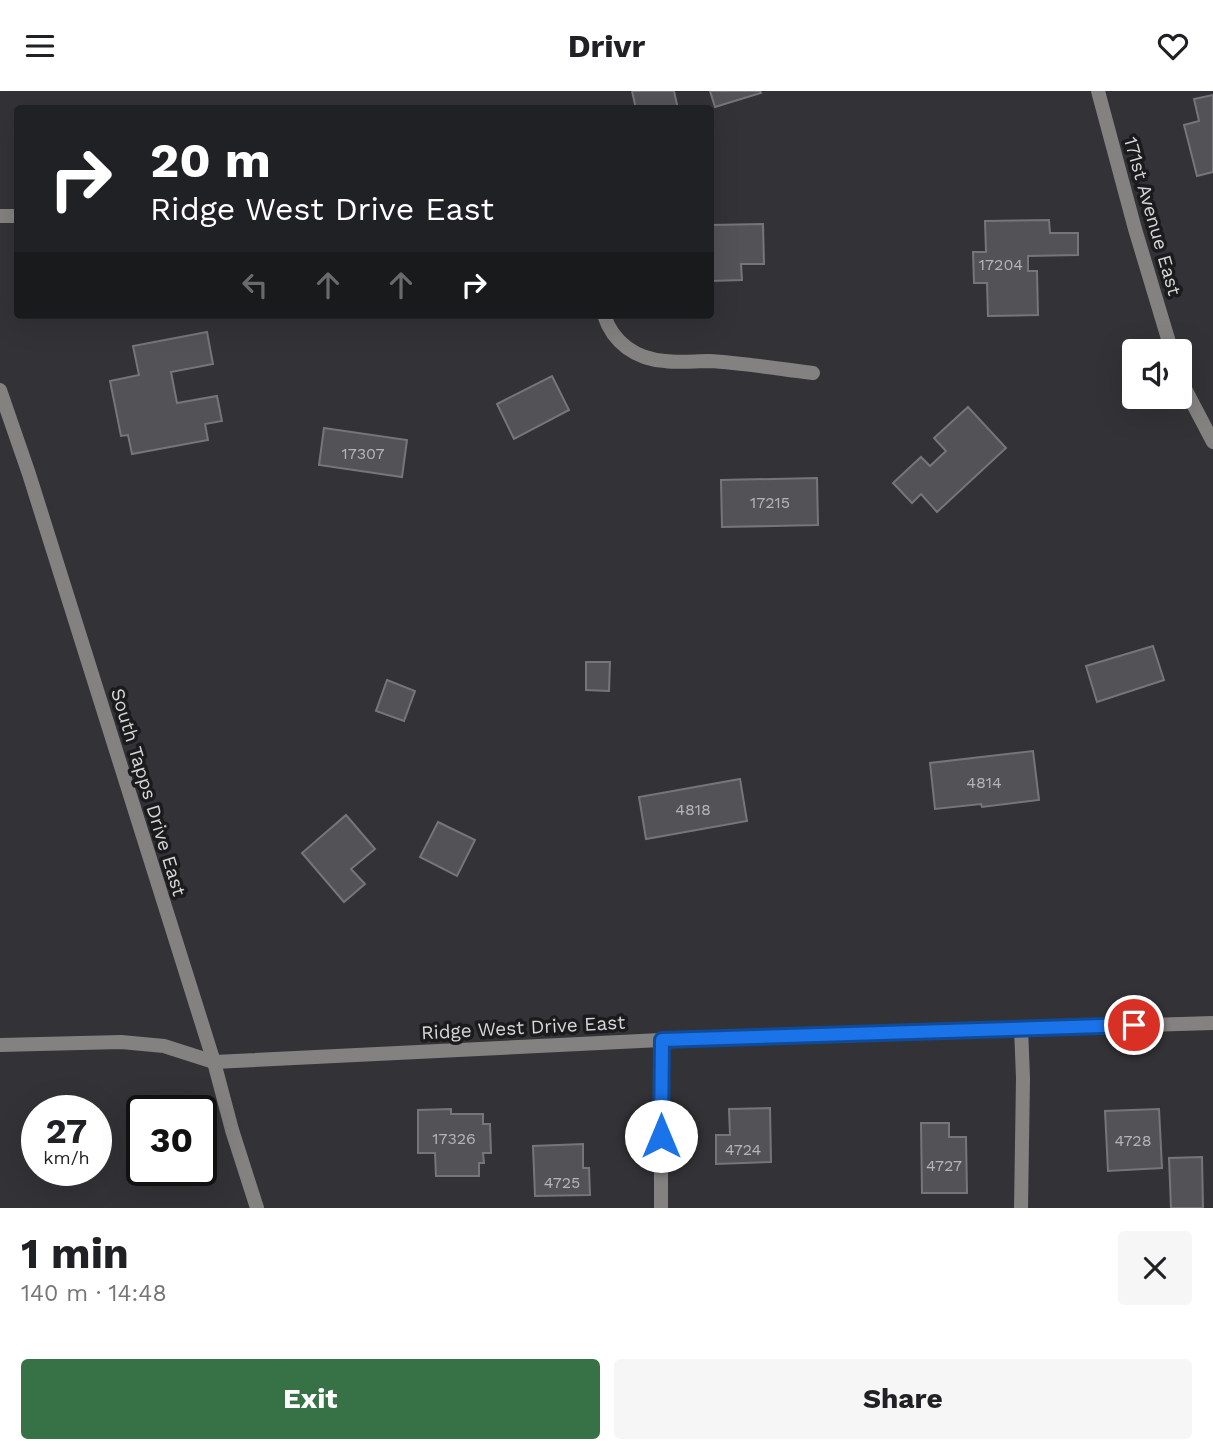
<!DOCTYPE html>
<html lang="en">
<head>
<meta charset="utf-8">
<style>
  body { margin:0; font-family:"Work Sans",sans-serif; background:#f6f6f6; color:#202124; height:100vh; display:flex; flex-direction:column; font-size:26px; white-space:nowrap }
  * { box-sizing:border-box; margin:0 }
  p { font-size:23px; color:#757577 }
  .icon { flex:none; width:38px; height:38px; fill:none; stroke:currentColor; stroke-width:2; stroke-linecap:round; stroke-linejoin:round }
  .map { position:relative; height:1117px; overflow:hidden }
  .panel { display:flex; flex-direction:column; background:#fff; flex:1 }
  .panel>* { flex:none }
  .top-card { position:absolute; left:14px; top:14px; width:700px; height:214px; border-radius:7px; box-shadow:0 7px 28px #0002; background:#202124; color:#fff; overflow:hidden }
  .controls { position:absolute; left:1122px; top:248px; display:grid; gap:14px }
  .controls a { display:grid; place-items:center; width:70px; height:70px; border-radius:7px; background:#fff; box-shadow:0 7px 28px #0002; font-size:35px }
  .speed { position:absolute; left:21px; top:1004px; display:flex; gap:14px; font-size:35px; font-weight:700; text-align:center }
  .speed>* { display:grid; place-content:center; width:91px; height:91px; border-radius:50%; background:#fff; box-shadow:0 7px 28px #0002; line-height:1 }
  .speed small { font-size:18px; font-weight:400 }
  .speed .limit { border:4px solid #111; border-radius:10px; background:#fff; color:#111 }
  .pin { position:absolute; display:grid; place-items:center; width:60px; height:60px; color:#fff; margin:-30px; border:4px solid #fff; border-radius:50%; box-shadow:0 2px 7px #0007 }
  .me { position:absolute; width:77px; margin:-38px; rotate:0deg; stroke-linejoin:round; filter:drop-shadow(0 0 5px #0008) }
  .turn { display:flex; align-items:center; gap:24px; height:147px; padding:0 21px; font-size:32px }
  .turn .icon { width:91px; height:91px; stroke-width:2.5 }
  .turn b { display:block; font-size:49px; line-height:60px }
  .lanes { display:flex; align-items:center; height:66px; padding:0 21px; background:#0003; justify-content:center; gap:35px; direction:ltr }
  .lanes .off { opacity:.35 }
  .round { display:grid; place-items:center; flex:none; width:74px; height:74px; border-radius:7px; background:#f6f6f6 }
  .headline { display:flex; align-items:center; justify-content:space-between; height:119px; padding:0 21px }
  h1 { font-size:42px; font-weight:700; line-height:52px }
  .cta { display:flex; gap:14px; margin-top:auto; padding:14px 21px }
  .cta a { flex:1; height:80px; border-radius:7px; background:#377247; color:#fff; font-size:28px; font-weight:700; line-height:80px; text-align:center }
  .cta a+a { background:#f6f6f6; color:#202124 }
  header { display:flex; justify-content:space-between; align-items:center; height:91px; padding:0 21px; background:#fff; font-size:32px; font-weight:700 }
  .map>svg:first-child { display:block }
</style>
</head>
<body>
<header><svg class="icon" aria-label="menu" viewBox="0 0 24 24"><path d="M4 6h16M4 12h16M4 18h16"/></svg>Drivr<svg class="icon" aria-label="heart" viewBox="0 0 24 24"><path d="M12 20l-8-8c-3-5 5-10 8-4 3-6 11-1 8 4z"/></svg></header>
<div class="map">
<svg width="1213" height="1117" viewBox="0 0 1213 1117">
  <rect width="100%" height="100%" fill="#333236"/>
  <g fill="#535256" stroke="#76757a" stroke-width="2">
    <path d="M632,0H674L678,18H636Z"/>
    <path d="M710,0H760L761,2L715,16Z"/>
    <path d="M1213,4V81L1197,85L1184,34L1199,30L1194,8Z"/>
    <path d="M1049,129L1050,142H1078V164L1028,165V180H1037L1038,224L988,225L987,192H974L973,161H986L985,130Z"/>
    <path d="M763,133L764,173H741L742,189L710,190V134Z"/>
    <path d="M207,241L213,273L171,281L177,312L217,305L222,330L205,333L208,349L132,363L128,344L121,345L110,290L139,284L133,255Z"/>
    <path d="M552,285L569,319L514,348L497,313Z"/>
    <path d="M968,316L1006,357L937,421L921,403L912,412L893,392L921,366L930,375L946,360L934,347Z"/>
    <path d="M324,337L407,349L402,386L319,374Z"/>
    <path d="M817,387L818,434L722,436L721,389Z"/>
    <path d="M1153,555L1164,589L1097,611L1086,575Z"/>
    <path d="M586,571H610L609,600L586,599Z"/>
    <path d="M387,589L415,600L404,630L376,620Z"/>
    <path d="M1033,660L1039,709L982,716L981,713L935,718L930,672Z"/>
    <path d="M740,688L747,730L646,748L639,706Z"/>
    <path d="M346,724L375,758L351,778L365,793L344,811L302,762Z"/>
    <path d="M438,731L475,749L457,785L420,766Z"/>
    <path d="M770,1017L771,1071L716,1073V1044H730L729,1018Z"/>
    <path d="M451,1018V1023H483V1033H490L491,1062H483L484,1072H479V1085H436L435,1062H418V1019Z"/>
    <path d="M1159,1018L1162,1077L1108,1080L1105,1020Z"/>
    <path d="M921,1032H949V1046H966L967,1102H922Z"/>
    <path d="M583,1053V1077H589L590,1104L535,1105L533,1055Z"/>
    <path d="M1202,1066L1203,1117H1171L1169,1067Z"/>
  </g>
  <g fill="none" stroke-linecap="round" stroke-linejoin="round">
    <g stroke="#848281" stroke-width="14">
      <path d="M1098,0L1135,138L1172,261"/>
      <path d="M0,125H18"/>
      <path d="M604,224C613,252 636,268 665,270C680,272 695,270 709,270C744,272 779,278 813,282"/>
      <path d="M1180,284L1182,292L1213,351"/>
      <path d="M1021,937L1023,987L1021,1117"/>
      <path d="M0,954L121,951L164,955L214,971L661,949L1213,932"/>
      <path d="M661,1117V949"/>
    </g>
    <path stroke="#848281" stroke-width="14" d="M0,299L29,383L214,971L232,1039L257,1117"/>
  </g>
  <g fill="none" stroke-linecap="round" stroke-linejoin="round">
    <defs>
      <path id="route" d="M661,1045L662,949L1134,934"/>
    </defs>
    <use href="#route" stroke="#114b97" stroke-width="18"/>
    <use href="#route" stroke="#1a73e8" stroke-width="12"/>
  </g>
  <g text-anchor="middle" stroke-width="7" stroke-linejoin="round" paint-order="stroke">
    <g font-size="16" fill="#b5b5b8">
      <text x="1001" y="179">17204</text>
      <text x="363" y="368">17307</text>
      <text x="770" y="417">17215</text>
      <text x="984" y="697">4814</text>
      <text x="693" y="724">4818</text>
      <text x="454" y="1053">17326</text>
      <text x="1133" y="1055">4728</text>
      <text x="743" y="1064">4724</text>
      <text x="944" y="1080">4727</text>
      <text x="562" y="1097">4725</text>
    </g>
    <g font-size="19" fill="#d6d6d8" stroke="#1b1a1c">
      <text transform="translate(1153 125) rotate(74)" y="7">171st Avenue East</text>
      <text transform="translate(149 701) rotate(73)" y="7">South Tapps Drive East</text>
      <text transform="translate(523 936) rotate(-3)" y="7">Ridge West Drive East</text>
    </g>
  </g>
</svg>
<div class="controls">
<a><svg class="icon" aria-label="sound" viewBox="0 0 24 24"><path d="M4 9h4l5-4v14l-5-4H4zM17 9q2 3 0 6"/></svg></a>
</div>
<div class="speed"><div>27<small>km/h</small></div><div class="limit">30</div></div>
<div class="pin" style="left:1134px;top:934px;background:#d93025"><svg class="icon" aria-label="arrive" viewBox="0 0 24 24"><path d="M6 21V4h12l-3 4 3 4H6"/></svg></div>
<svg class="me" style="left:661px;top:1045px" viewBox="-20 -20 40 40"><circle r="19" fill="#fff"/><path d="M0-13L10 11 0 6-10 11z" fill="#1a73e8"/></svg>
<div class="top-card">
<div class="turn"><svg class="icon" aria-label="right" viewBox="0 0 24 24"><path d="M7 20v-9h11M14 6l5 5-5 5"/></svg><div><b>20 m</b>Ridge West Drive East</div></div>
<div class="lanes"><svg class="icon off" aria-label="left" viewBox="0 0 24 24"><path d="M17 20v-9H6M10 6l-5 5 5 5"/></svg><svg class="icon off" aria-label="ahead" viewBox="0 0 24 24"><path d="M12 20V5M6 11l6-6 6 6"/></svg><svg class="icon off" aria-label="ahead" viewBox="0 0 24 24"><path d="M12 20V5M6 11l6-6 6 6"/></svg><svg class="icon" aria-label="right" viewBox="0 0 24 24"><path d="M7 20v-9h11M14 6l5 5-5 5"/></svg></div>
</div>
</div>
<section class="panel">
<div class="headline"><div><h1>1 min</h1><p>140 m · 14:48</p></div><a class="round"><svg class="icon" aria-label="close" viewBox="0 0 24 24"><path d="M6 6l12 12M18 6L6 18"/></svg></a></div>
<div class="cta"><a>Exit</a><a>Share</a></div>
</section>
</body>
</html>
